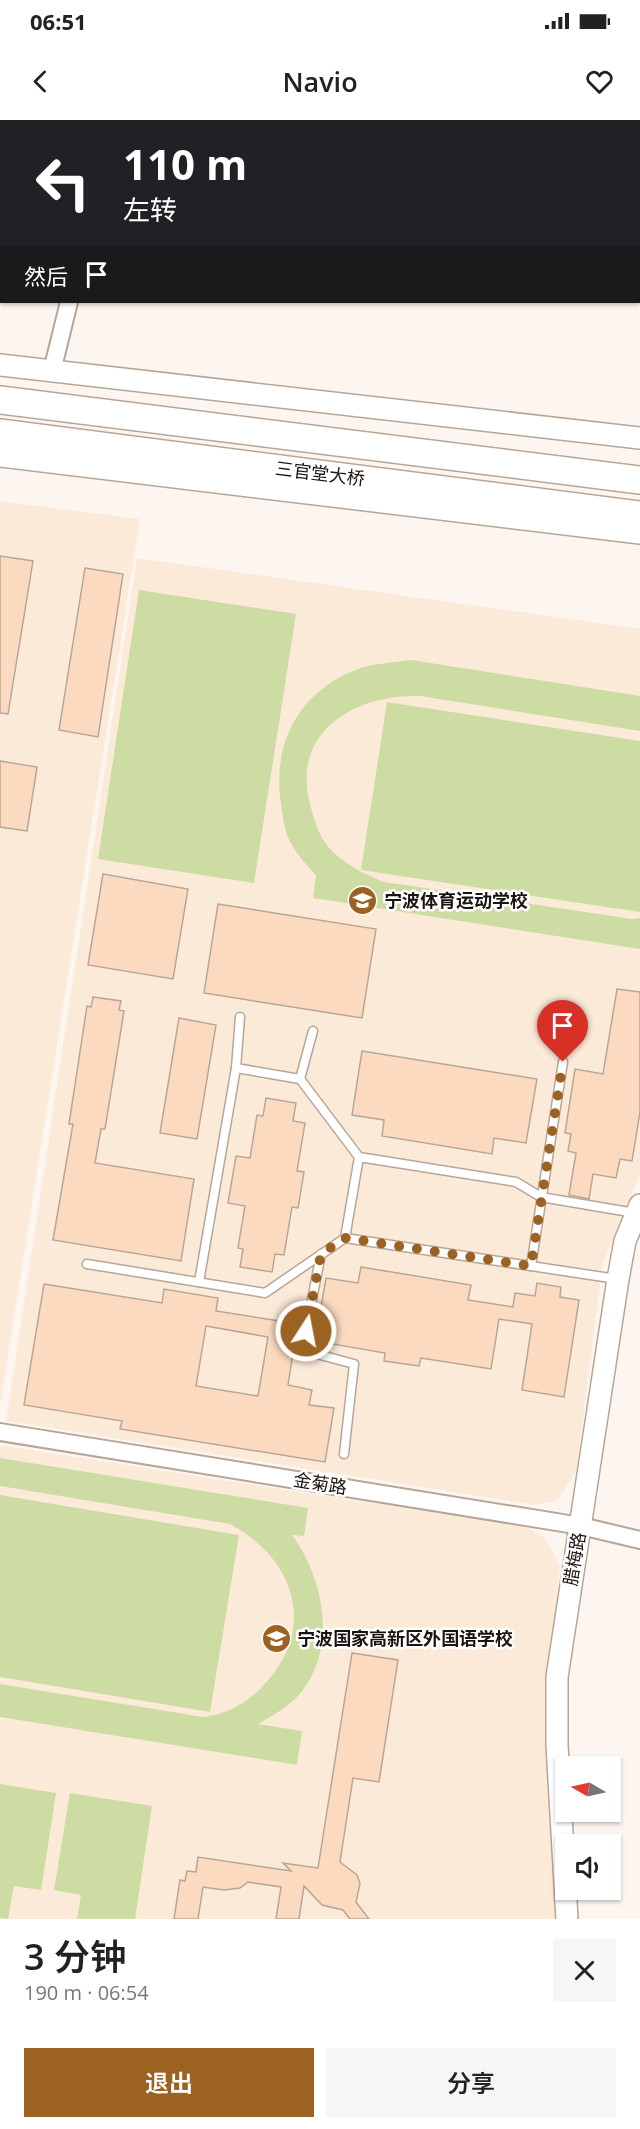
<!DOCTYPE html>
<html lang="zh">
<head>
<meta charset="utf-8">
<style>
  body { margin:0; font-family:"Open Sans","Noto Sans SC",sans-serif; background:#f6f6f6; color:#222; height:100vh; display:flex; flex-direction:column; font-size:22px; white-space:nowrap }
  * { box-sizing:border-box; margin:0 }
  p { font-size:20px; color:#767676 }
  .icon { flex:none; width:33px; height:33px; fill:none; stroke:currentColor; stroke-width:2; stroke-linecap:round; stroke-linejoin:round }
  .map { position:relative; height:1799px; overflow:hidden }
  .sheet { display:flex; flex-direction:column; background:#fff; flex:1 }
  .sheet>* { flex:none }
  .banner { position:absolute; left:0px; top:0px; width:640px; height:183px; box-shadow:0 2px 4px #0004; background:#202124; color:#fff; overflow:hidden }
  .needle { width:39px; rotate:279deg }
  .fabs { position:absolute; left:555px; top:1636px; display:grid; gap:12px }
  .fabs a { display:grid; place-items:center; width:66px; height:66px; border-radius:0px; background:#fff; box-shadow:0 2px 4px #0004; font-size:30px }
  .pin { position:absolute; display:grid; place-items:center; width:51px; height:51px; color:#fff; margin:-62px -26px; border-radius:50% 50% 50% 0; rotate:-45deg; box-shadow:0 0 6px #0007 }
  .pin .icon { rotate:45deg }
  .me { position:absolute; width:66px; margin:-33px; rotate:11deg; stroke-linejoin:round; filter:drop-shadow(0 0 4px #0008) }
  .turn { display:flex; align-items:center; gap:21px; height:126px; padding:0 24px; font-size:27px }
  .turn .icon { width:78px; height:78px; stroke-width:2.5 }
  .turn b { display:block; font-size:42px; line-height:51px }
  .then { display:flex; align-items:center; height:57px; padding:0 24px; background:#0003; gap:12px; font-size:22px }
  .round { display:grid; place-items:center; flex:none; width:63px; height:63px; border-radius:0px; background:#f6f6f6 }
  .overview { display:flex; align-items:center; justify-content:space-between; height:102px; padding:0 24px }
  h1 { font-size:36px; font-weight:600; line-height:45px }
  .primary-button { display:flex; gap:12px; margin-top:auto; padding:12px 24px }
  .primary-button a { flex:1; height:69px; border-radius:0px; background:#9c6221; color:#fff; font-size:24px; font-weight:600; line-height:69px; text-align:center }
  .primary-button a+a { background:#f6f6f6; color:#222 }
  .status { display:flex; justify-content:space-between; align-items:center; height:42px; padding:0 30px; background:#fff; direction:ltr }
  .status svg { height:16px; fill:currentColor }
  header { display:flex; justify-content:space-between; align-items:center; height:78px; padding:0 24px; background:#fff; font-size:27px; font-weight:600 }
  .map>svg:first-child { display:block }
</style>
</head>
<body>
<div class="status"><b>06:51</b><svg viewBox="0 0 49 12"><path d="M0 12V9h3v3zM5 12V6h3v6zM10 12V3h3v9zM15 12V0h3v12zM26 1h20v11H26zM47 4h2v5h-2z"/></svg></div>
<header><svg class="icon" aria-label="back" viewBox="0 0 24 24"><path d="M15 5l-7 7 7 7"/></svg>Navio<svg class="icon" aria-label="heart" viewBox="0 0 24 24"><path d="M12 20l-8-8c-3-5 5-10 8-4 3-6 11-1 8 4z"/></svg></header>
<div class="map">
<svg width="640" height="1799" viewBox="0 0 640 1799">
  <rect width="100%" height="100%" fill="#fdf6f0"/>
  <g fill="#fcead9">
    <path d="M0,381L140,399L0,1286Z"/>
    <path d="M137,438L640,509V1054L603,1143L576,1351L558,1380L535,1385L6,1301Z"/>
    <path d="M0,1325L529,1408L542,1416L552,1429L560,1447L545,1591L556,1799H0Z"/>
  </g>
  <g fill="#ccdca3">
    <path d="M139,470L296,494L254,763L98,739Z"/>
    <path d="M411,540L640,576V611L420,576C353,574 289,613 311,688C315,703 321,721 333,732C348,746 366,755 384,762L632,799L640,798V829L313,778L316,755C307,745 297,735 291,723C284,712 283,696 281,683C272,626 297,574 353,551C371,543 392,543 411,540Z"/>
    <path d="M387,582L640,621V792L361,750Z"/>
    <path d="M0,1338L308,1388L304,1416L292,1415C325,1460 339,1533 296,1578C284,1589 272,1596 258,1604L302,1611L297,1645L0,1597V1564L203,1597C226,1595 247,1583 263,1566C318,1508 295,1439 230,1404L0,1366Z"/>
    <path d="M0,1375L239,1415L210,1592L0,1557Z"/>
    <path d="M0,1664L56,1673L41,1770L14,1766L8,1799L0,1798Z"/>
    <path d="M70,1673L152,1686L135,1799H77L81,1775L54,1770Z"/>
  </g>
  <g fill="#fbdac0" stroke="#b7a698" stroke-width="1.5" fill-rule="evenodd">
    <path d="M0,436L33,441L8,594L0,593Z"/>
    <path d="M85,448L123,454L98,617L59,610Z"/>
    <path d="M0,641L37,647L27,711L0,707Z"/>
    <path d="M103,754L188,769L173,859L88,845Z"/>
    <path d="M218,784L376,809L362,898L204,873Z"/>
    <path d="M617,869L640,872V992L632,1041L620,1039L616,1058L593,1054L589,1079L569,1075L576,1033L568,1031L571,1014L565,1013L575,949L603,954Z"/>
    <path d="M93,877L121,881L119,890L124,891L105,1009H101L95,1043L194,1059L181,1141L53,1120L73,1004H69L87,886L91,887Z"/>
    <path d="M179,898L216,905L197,1019L160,1013Z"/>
    <path d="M362,931L537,959L526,1023L494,1018L492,1034L382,1016L384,1000L352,995Z"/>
    <path d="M266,978L296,983L293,1001L305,1003L297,1051L304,1052L298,1088L292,1087L284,1135L275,1134L272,1152L240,1147L243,1129L238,1128L245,1086L228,1083L236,1036L250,1038L257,995L263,996Z"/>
    <path d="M361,1147L471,1165L468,1180L513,1187L515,1173L535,1176L537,1163L561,1167L560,1177L579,1180L564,1277L522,1270L532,1204L499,1199L491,1249L421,1238L419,1246L384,1241L385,1233L315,1221L326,1158L358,1163Z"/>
    <path d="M44,1164L162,1183L164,1169L218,1178L216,1191L286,1202L284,1218L295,1220L288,1265L312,1270L309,1285L334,1288L325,1342L120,1309L122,1301L24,1285ZM206,1206L268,1217L258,1276L196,1266Z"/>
    <path d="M352,1533L398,1540L379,1662L353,1658L340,1742L357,1755L360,1763L356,1782L369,1799H350L343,1790L322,1785L304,1766L299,1799H276L281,1767L248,1762L240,1768L224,1770L203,1767L198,1799H174L180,1760L185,1761L187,1751L196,1752L198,1737L291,1751L283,1743L318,1748Z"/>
  </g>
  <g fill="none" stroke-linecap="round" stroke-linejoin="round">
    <defs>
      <g id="service">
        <path d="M236,948L300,959L359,1037"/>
        <path d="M300,959L313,911"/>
        <path d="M321,1134L302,1230L354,1244L344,1334"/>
        <path d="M87,1144L265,1173L345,1118"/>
        <path d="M531,1146L563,942"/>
        <path d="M617,1159L345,1118L359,1037L516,1062L541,1077L635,1093"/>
        <path d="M199,1162L236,948L240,897"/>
      </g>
      <g id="minor">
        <path d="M149,2L150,0"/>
        <path d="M52,251L69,182"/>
        <path d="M0,1312L581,1406L640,1420"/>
      </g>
      <g id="tertiary">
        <path d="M0,245L640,318"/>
        <path d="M0,336L640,413"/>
        <path d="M567,1799L557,1625V1557L618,1159L625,1121L640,1085"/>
      </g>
      <g id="primary">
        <path d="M0,280L640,360"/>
        <path d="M0,313L640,395"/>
      </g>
    </defs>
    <use href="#service" stroke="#b7a698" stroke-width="11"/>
    <use href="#minor" stroke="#b7a698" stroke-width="20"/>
    <use href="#tertiary" stroke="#b7a698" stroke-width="24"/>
    <use href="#primary" stroke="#b7a698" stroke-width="30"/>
    <use href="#service" stroke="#fff" stroke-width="8"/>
    <use href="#minor" stroke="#fff" stroke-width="16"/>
    <use href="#tertiary" stroke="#fff" stroke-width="21"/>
    <use href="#primary" stroke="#fff" stroke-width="27"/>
  </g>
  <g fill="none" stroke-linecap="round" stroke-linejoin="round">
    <path stroke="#9c6221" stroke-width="10" stroke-dasharray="0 18" d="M306,1211L321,1134L345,1118L531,1146L563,942"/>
  </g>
  <defs>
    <symbol id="school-disc" viewBox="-11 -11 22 22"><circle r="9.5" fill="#9c6221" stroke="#fff"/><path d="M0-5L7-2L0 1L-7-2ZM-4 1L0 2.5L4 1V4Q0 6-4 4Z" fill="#fff"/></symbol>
  </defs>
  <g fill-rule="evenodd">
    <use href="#school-disc" x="346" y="764" width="33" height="33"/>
    <use href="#school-disc" x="260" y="1502" width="33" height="33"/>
  </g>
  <g text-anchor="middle" stroke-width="5" stroke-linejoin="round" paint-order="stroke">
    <g font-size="18" fill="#1a130f" stroke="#fff">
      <text transform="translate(320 354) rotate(7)" y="6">三官堂大桥</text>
      <text transform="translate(320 1364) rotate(9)" y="6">金菊路</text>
      <text transform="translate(575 1439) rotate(-80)" y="6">腊梅路</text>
    </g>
    <g font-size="18" font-weight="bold" fill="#1a130f" stroke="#fff" text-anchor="start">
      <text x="384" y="787">宁波体育运动学校</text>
      <text x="297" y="1525">宁波国家高新区外国语学校</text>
    </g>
  </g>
</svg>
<div class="fabs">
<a><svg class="needle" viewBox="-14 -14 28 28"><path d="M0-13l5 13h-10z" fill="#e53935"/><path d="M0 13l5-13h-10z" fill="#767676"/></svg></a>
<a><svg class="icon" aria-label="sound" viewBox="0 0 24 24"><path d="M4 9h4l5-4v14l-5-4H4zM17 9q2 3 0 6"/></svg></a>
</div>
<div class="pin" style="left:563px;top:942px;background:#d93025"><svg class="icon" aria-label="arrive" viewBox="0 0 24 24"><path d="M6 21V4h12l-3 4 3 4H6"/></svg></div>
<svg class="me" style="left:306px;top:1211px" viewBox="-20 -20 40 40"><circle r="17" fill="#9c6221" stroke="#fff" stroke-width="3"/><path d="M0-11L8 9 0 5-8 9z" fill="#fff"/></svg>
<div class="banner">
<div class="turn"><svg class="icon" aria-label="left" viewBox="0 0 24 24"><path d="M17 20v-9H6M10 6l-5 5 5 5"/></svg><div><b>110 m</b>左转</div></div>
<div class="then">然后<svg class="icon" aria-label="arrive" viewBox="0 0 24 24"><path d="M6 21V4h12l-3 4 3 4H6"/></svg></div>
</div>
</div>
<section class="sheet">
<div class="overview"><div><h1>3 分钟</h1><p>190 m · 06:54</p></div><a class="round"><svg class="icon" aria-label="close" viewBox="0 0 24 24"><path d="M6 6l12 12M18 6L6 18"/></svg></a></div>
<div class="primary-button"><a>退出</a><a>分享</a></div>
</section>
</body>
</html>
